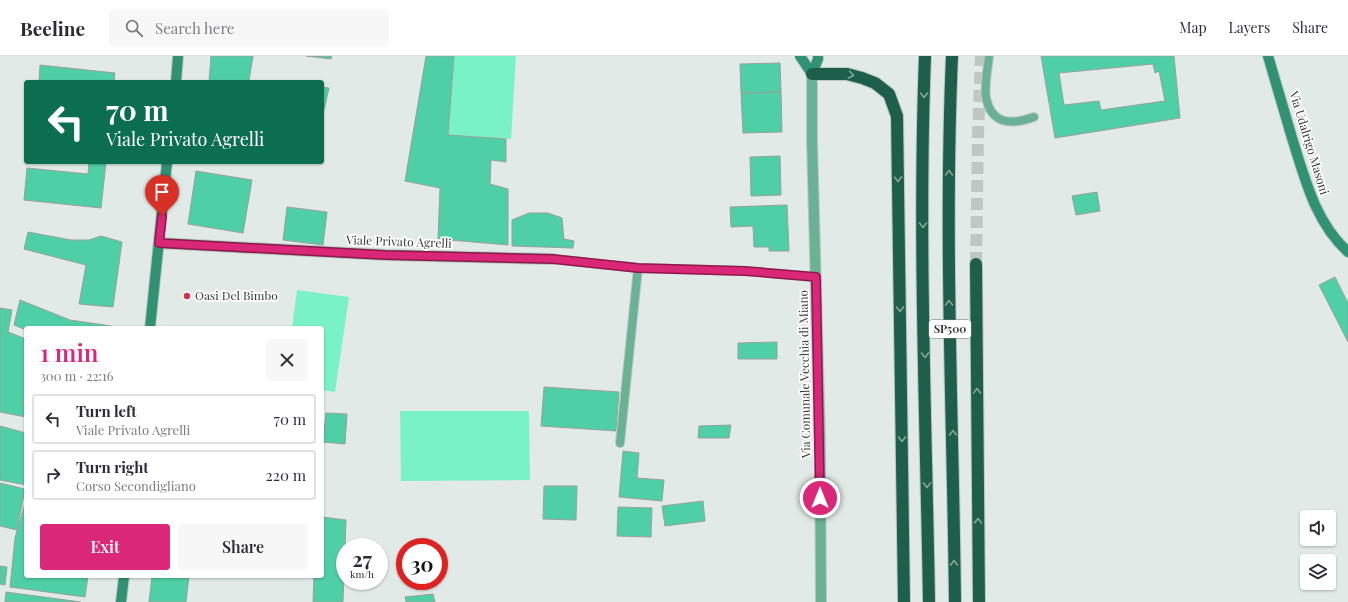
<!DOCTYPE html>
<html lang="en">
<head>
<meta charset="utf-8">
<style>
  body { margin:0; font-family:"Playfair Display",serif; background:#f7f7f7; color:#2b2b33; height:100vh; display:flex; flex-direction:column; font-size:15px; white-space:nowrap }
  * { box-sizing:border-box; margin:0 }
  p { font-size:13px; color:#7c7c81 }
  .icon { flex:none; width:22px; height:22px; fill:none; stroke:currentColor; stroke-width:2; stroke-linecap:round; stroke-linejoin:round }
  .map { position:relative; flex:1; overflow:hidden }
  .panel { position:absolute; left:24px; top:270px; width:300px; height:252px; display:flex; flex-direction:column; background:#fff; border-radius:4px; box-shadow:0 1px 3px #0004 }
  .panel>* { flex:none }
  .banner { position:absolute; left:24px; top:24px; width:300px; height:84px; border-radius:4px; box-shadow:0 1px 3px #0004; background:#0b6e4f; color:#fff; overflow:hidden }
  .fabs { position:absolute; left:1300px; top:454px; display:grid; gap:8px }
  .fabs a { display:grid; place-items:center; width:36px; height:36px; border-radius:4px; background:#fff; box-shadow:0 1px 3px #0004; font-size:20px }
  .speed { position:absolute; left:336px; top:482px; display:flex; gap:8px; font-size:20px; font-weight:700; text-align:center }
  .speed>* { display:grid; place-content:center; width:52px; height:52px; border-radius:50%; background:#fff; box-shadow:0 1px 3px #0004; line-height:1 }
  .speed small { font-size:10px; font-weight:400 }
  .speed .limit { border:6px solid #d22; background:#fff; color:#111 }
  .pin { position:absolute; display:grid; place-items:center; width:34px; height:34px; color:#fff; margin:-41px -17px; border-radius:50% 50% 50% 0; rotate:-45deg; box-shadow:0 0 4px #0007 }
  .pin .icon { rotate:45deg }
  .me { position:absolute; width:44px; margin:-22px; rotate:0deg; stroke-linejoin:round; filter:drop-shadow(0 0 3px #0008) }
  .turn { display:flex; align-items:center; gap:14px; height:84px; padding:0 16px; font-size:18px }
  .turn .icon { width:52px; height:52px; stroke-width:2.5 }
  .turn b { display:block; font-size:28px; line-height:34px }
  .round { display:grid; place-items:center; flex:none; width:42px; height:42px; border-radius:4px; background:#f7f7f7 }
  .headline { display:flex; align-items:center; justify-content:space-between; height:68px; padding:0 16px }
  h1 { font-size:24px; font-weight:600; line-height:30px; color:#db2777 }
  .primary-button { display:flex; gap:8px; margin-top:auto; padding:8px 16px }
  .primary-button a { flex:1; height:46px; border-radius:4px; background:#db2777; color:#fff; font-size:16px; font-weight:600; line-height:46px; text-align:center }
  .primary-button a+a { background:#f7f7f7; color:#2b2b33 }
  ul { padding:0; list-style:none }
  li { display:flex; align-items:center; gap:12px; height:50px; margin:0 8px 6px; padding:0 8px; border:2px solid #e1e1e2; border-radius:4px }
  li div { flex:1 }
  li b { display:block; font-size:15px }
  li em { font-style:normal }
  header { display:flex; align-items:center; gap:24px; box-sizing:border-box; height:56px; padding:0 20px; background:#fff; border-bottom:1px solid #e1e1e2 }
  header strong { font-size:19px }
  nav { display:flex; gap:22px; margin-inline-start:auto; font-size:14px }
  .search { width:280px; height:36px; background:#f7f7f7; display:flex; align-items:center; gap:10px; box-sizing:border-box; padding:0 14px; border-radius:4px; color:#7c7c81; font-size:15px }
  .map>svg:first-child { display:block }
</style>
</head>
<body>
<header>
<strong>Beeline</strong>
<div class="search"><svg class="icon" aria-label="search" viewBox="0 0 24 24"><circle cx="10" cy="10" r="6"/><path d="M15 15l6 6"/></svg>Search here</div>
<nav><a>Map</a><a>Layers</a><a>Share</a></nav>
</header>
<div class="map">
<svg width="1348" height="546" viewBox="0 0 1348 546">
  <rect width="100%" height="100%" fill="#e1eae6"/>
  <g fill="#79f2c7">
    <path d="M454,0H516L511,83L448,79Z"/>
    <path d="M297,234L349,241L335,336L322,334V272H292Z"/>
    <path d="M400,355H529L530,424L401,425Z"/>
  </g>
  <g fill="#4fcfa5" stroke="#97a09c" fill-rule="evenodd">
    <path d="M211,0H253L249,25L255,26H209Z"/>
    <path d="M306,0H332L331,3Z"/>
    <path d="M426,0H454L448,79L506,83V106L491,104L490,128L508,133V189L438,183L440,132L405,125Z"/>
    <path d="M1041,0H1174L1180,62L1055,82ZM1153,8L1155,17L1159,15L1165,45L1101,54L1099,45L1064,49L1059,17Z"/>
    <path d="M780,7L781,36L741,37L740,8Z"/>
    <path d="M40,9L115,17L114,26H39Z"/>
    <path d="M322,31L329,32L324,54H322Z"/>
    <path d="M781,36L782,76L743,77L741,37Z"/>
    <path d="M780,100L781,139L751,140L750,101Z"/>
    <path d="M89,106H106L101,152L24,144L27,112L88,118Z"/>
    <path d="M196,115L252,124L243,177L188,168Z"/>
    <path d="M1097,136L1100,155L1076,159L1072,140Z"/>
    <path d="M787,149L789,195H769V191H754L753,170L731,171L730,151Z"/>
    <path d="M287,151L327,156L323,189L283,184Z"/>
    <path d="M529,157H548L562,162L564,183L574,185L573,192L512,190V164Z"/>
    <path d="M28,176L71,184H89L101,180L122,186L113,251L79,248L86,209L24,193Z"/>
    <path d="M1335,221L1348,247V286L1319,229Z"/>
    <path d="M20,244L70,264L111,270V272H26V274L14,269Z"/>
    <path d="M0,252L12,254L8,276L26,283V337L23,348L26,349V361L0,356Z"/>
    <path d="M777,286V303H738V287Z"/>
    <path d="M544,331L619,336L616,375L541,370Z"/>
    <path d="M326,357L347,358L345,388L323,386Z"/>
    <path d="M731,369L729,382H698L699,370Z"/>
    <path d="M0,370L26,377V429L0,424Z"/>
    <path d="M623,395L639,397L637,422L664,424L662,445L619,441Z"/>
    <path d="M0,427L25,433L17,474L0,470Z"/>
    <path d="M544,430H577L576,464L543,463Z"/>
    <path d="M26,444V520H88L85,541L10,531L15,482Z"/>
    <path d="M703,445L705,465L665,470L662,450Z"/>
    <path d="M618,451L652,452L651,481L617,480Z"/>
    <path d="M322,461L346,464L343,546H313L314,520H322Z"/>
    <path d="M0,510L7,511L5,529L0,528Z"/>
    <path d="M152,520H189L186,546H149Z"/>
    <path d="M6,536L81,546H5Z"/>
    <path d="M433,538L435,546H406L405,541Z"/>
  </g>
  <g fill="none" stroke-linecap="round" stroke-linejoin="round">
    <path stroke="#bfc7c3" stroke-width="12" stroke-dasharray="12 6" stroke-linecap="butt" d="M976,208L978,79L981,0"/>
    <defs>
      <g id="lane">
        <path d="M989,0C988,11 984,31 986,41C991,69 1012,69 1034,61"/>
        <path d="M553,203L638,212L745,215L816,221"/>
        <path d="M620,387L638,212"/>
      </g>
      <g id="street">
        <path d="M812,18V85L820,383L821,546"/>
        <path d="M159,187L385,199L553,203"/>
      </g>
      <g id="secondary">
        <path d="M800,0L812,18"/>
        <path d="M1268,0C1276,27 1284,55 1292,82C1305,123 1315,166 1348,196"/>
        <path d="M812,18L818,3V0"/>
        <path d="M176,26L178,0"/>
        <path d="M150,272L167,106"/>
        <path d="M121,546L124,520"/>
      </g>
      <g id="highway">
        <path d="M925,0C918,182 926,364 929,546"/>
        <path d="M952,0C944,182 953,364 955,546"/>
        <path d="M812,18H847L862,22L875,27L889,38L897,60L904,546"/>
        <path d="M976,208L979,546"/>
      </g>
    </defs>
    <use href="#lane" stroke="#bfc7c3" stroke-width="10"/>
    <use href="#street" stroke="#bfc7c3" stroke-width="12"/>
    <use href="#secondary" stroke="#bfc7c3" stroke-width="12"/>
    <use href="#highway" stroke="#bfc7c3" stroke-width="14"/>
    <use href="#lane" stroke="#69b296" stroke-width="8"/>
    <use href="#street" stroke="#69b296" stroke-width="10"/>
    <use href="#secondary" stroke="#309273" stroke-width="10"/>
    <use href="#highway" stroke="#1d5f4a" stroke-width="12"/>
  </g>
  <defs><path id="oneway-chevron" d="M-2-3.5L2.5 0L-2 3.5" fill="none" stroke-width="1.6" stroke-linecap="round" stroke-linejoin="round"/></defs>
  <g stroke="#83a79b">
    <use href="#oneway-chevron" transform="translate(851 19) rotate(12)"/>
    <use href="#oneway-chevron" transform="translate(924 39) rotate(92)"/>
    <use href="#oneway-chevron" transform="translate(949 117) rotate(-90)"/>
    <use href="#oneway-chevron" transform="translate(898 123) rotate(89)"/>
    <use href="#oneway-chevron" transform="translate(923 169) rotate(90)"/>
    <use href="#oneway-chevron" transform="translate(949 247) rotate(-91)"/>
    <use href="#oneway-chevron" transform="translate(900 253) rotate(89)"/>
    <use href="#oneway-chevron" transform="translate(925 299) rotate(89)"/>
    <use href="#oneway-chevron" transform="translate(977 335) rotate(-90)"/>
    <use href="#oneway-chevron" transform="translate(953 377) rotate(-91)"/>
    <use href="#oneway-chevron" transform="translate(902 383) rotate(89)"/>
    <use href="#oneway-chevron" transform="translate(927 429) rotate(89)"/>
    <use href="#oneway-chevron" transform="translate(978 465) rotate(-90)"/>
    <use href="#oneway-chevron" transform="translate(954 507) rotate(-91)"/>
  </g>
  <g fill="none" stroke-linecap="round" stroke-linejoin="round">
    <defs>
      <path id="route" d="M162,160L159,187L385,199L553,203L638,212L745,215L816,221L820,442"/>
    </defs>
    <use href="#route" stroke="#8e194d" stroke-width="10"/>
    <use href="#route" stroke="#db2777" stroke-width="7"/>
  </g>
  <circle fill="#c9384c" stroke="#fff" stroke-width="1.5" cx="187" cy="240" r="4"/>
  <g text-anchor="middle" stroke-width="3.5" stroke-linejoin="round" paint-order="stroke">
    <rect fill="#fff" stroke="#737574" stroke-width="1" x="929" y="264" width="42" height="18" rx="3"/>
    <g font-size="11" font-weight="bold" fill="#373a39">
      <text x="950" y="277">SP500</text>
    </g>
    <g font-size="12" fill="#373a39" stroke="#fff">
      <text transform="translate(1309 87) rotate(73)" y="4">Via Udalrigo Masoni</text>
      <text transform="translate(399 186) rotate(2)" y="4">Viale Privato Agrelli</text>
      <text transform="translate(805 318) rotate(-91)" y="4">Via Comunale Vecchia di Miano</text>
    </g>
    <g font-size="12" fill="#373a39" stroke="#fff" text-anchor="start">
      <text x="195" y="244">Oasi Del Bimbo</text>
    </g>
  </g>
</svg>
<div class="fabs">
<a><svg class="icon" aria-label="sound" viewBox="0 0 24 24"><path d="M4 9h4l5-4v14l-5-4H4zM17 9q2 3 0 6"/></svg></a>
<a><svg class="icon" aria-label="layers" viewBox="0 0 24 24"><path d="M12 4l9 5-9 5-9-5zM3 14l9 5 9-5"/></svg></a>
</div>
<div class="speed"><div>27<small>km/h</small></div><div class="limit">30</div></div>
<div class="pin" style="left:162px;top:160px;background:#d93025"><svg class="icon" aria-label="arrive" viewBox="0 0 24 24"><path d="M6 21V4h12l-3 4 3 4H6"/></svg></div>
<svg class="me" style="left:820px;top:442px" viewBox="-20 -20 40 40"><circle r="17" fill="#db2777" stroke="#fff" stroke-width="3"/><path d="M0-11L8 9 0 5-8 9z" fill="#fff"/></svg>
<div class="banner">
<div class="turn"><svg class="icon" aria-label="left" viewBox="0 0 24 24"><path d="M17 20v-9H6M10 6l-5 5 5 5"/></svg><div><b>70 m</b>Viale Privato Agrelli</div></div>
</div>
<section class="panel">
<div class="headline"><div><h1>1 min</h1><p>300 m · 22:16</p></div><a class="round"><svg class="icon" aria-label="close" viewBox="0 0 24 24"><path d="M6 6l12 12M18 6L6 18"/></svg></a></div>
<ul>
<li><svg class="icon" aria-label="left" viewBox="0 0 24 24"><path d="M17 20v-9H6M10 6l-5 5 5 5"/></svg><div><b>Turn left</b><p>Viale Privato Agrelli</p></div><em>70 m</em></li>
<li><svg class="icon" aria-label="right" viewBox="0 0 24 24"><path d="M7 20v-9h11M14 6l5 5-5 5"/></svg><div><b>Turn right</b><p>Corso Secondigliano</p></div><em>220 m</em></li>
</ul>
<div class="primary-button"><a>Exit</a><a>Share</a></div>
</section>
</div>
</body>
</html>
